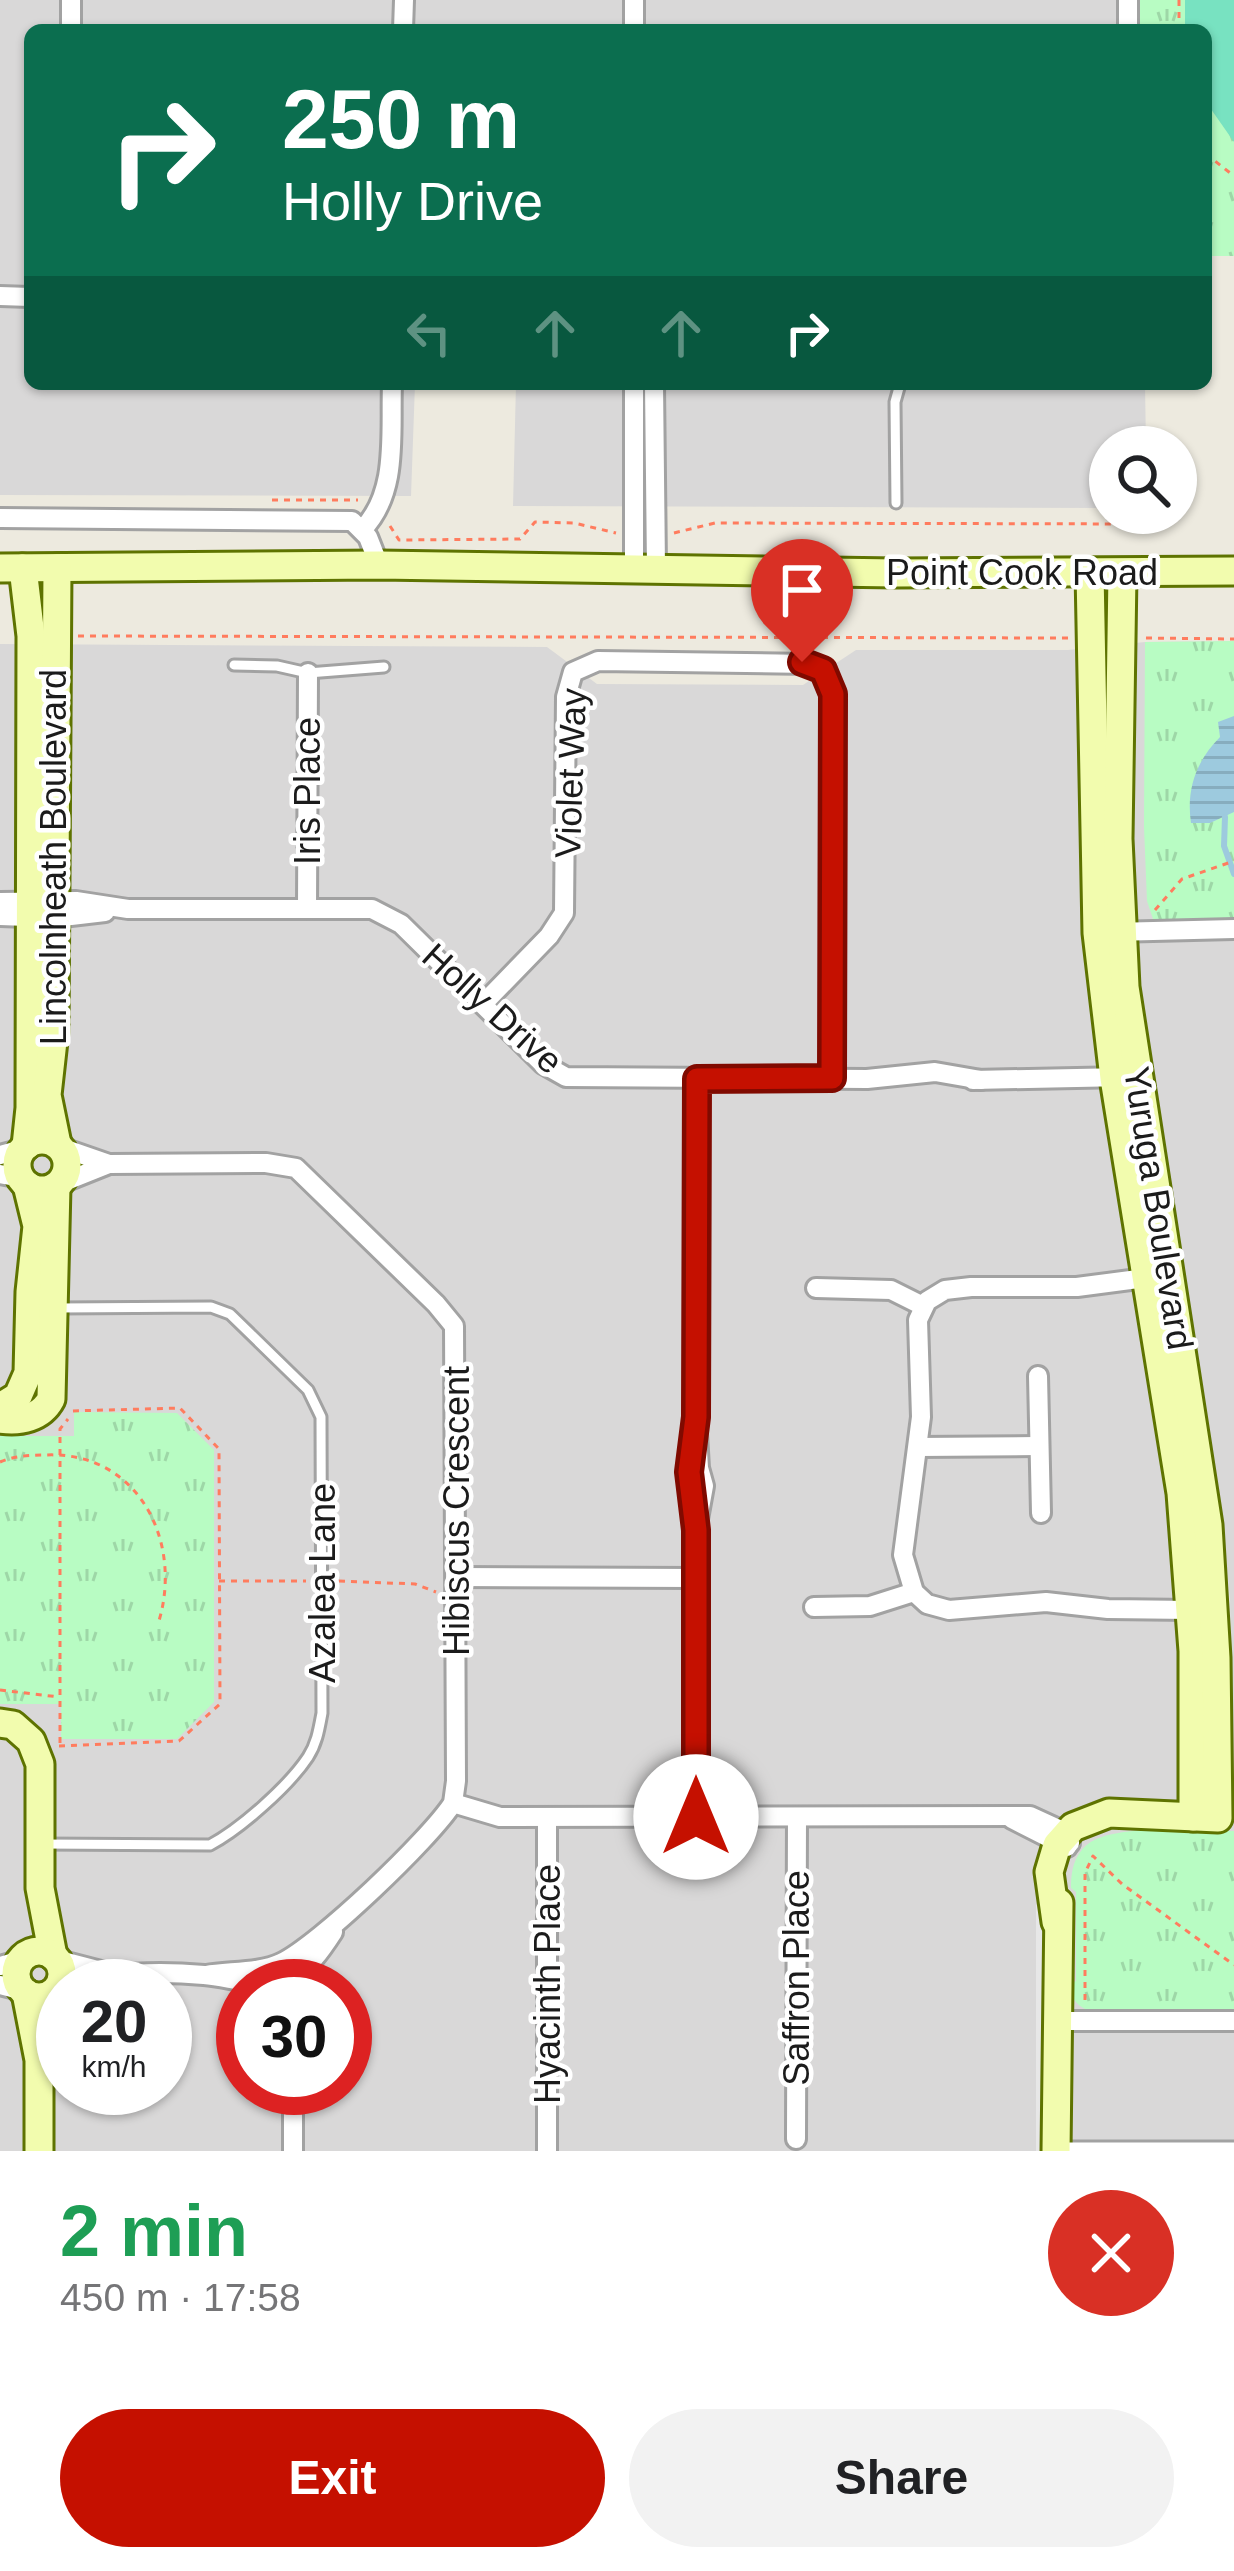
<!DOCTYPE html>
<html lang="en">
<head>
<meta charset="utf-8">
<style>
  body { margin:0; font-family:Arial,sans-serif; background:#f2f2f2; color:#202124; height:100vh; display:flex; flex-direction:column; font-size:45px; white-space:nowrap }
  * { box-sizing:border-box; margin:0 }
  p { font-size:39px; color:#757577 }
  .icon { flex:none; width:66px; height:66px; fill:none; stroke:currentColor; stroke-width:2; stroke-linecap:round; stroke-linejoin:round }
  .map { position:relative; height:2151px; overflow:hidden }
  .drawer { display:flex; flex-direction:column; background:#fff; flex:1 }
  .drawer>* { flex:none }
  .top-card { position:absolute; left:24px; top:24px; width:1188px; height:366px; border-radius:18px; box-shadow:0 3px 9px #0004; background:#0b6e4f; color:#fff; overflow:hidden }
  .controls { position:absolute; left:1089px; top:426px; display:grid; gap:24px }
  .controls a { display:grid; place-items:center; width:108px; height:108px; border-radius:50%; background:#fff; box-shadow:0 3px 9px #0004; font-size:60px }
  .speed { position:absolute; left:36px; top:1959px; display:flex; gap:24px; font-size:60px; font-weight:700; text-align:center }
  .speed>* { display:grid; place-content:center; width:156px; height:156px; border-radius:50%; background:#fff; box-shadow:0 3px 9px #0004; line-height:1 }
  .speed small { font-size:30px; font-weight:400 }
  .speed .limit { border:18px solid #d22; background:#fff; color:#111 }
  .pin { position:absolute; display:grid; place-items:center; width:102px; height:102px; color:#fff; margin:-123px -51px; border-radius:50% 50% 50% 0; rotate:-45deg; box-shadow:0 0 12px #0007 }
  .pin .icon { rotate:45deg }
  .me { position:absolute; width:132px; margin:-66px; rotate:0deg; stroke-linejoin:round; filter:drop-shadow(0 0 9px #0008) }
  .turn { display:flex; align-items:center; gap:42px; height:252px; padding:0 60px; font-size:54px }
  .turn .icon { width:156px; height:156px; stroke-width:2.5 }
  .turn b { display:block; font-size:84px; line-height:102px }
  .lanes { display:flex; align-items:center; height:114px; padding:0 60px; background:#0003; justify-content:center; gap:60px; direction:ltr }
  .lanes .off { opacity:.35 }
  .round { display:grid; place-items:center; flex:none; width:126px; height:126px; border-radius:63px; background:#f2f2f2 }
  .summary { display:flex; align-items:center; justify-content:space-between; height:204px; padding:0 60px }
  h1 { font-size:72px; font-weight:700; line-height:90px; color:#1e9e55 }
  .action { display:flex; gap:24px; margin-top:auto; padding:24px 60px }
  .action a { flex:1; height:138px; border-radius:72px; background:#c51000; color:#fff; font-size:48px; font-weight:700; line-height:138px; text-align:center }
  .action a+a { background:#f2f2f2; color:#202124 }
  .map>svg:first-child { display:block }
</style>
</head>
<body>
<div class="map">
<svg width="1234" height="2151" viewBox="0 0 1234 2151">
  <defs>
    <pattern id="park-tufts" width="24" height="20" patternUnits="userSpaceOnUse" patternTransform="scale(3)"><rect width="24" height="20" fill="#b8fcc3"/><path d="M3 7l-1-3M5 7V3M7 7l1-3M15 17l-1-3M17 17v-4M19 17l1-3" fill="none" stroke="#9ed7a7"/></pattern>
    <pattern id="water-rules" width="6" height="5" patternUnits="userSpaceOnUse" patternTransform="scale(3)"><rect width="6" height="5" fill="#9dcade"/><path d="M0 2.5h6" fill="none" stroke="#87adbe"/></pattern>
  </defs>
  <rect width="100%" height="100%" fill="#edeadf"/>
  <g fill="#d9d8d8" fill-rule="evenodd">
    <path d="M0,0H1138L1139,30H30V384H415L411,496L0,495Z"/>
    <path d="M516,384H1145L1146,447H1110V508L513,506Z"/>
    <path d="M1234,641V2151H0V644L547,647L597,684L803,685L856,650H1068L1145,642ZM63,1986H165V2088H63ZM243,1986H345V2088H243Z"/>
  </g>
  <g fill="url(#park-tufts)">
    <path d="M1138,0H1234V256H1206V30H1139Z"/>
    <path d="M1234,641V920L1153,919L1147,901L1144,827L1145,642Z"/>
    <path d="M74,1412L177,1413L214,1450V1702L177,1739H61V1704H0V1436H74Z"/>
    <path d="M1234,1831V2013L1092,2012C1078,2007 1071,2000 1070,1984L1076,1981V1892L1071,1888C1071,1871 1074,1855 1088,1844C1115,1823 1199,1831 1234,1831Z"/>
  </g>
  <path fill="#78e2c1" d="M1185,0H1234V142L1206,102V30H1185Z"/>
  <g fill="#e7e7e7">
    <path d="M1206,1411L1222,1514L1230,1600L1233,1776L1226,1779L1202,1412Z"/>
    <path d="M1042,1891V2151H1036V1906Z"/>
  </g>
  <path fill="url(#water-rules)" d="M1234,716V812L1210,823H1191C1186,790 1196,761 1220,737L1218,722Z"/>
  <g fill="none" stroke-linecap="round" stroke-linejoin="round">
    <path stroke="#9dcade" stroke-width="6" d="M1225,817L1224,846L1234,874"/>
    <defs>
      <g id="lane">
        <path d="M896,503L895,402L900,384"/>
        <path d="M234,665L277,666L308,673L384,667"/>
        <path d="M41,1844L210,1845C240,1829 288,1787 308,1757C317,1743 319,1729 322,1713L321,1417L308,1390L230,1314L211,1307L59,1308"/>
        <path d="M1061,2147H1234"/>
      </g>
      <g id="street">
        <path d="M71,0V30"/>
        <path d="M634,0V30"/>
        <path d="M1128,0V30"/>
        <path d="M403,30L404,0"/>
        <path d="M0,296L30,297"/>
        <path d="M654,384L656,568"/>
        <path d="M0,518L352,521L368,537L379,565"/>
        <path d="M362,530C399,492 390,434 392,384"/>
        <path d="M634,568V384"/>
        <path d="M0,902L76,901L128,909H372L401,924L543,1064L566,1077L867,1079L935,1072L981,1080"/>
        <path d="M307,909L308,673"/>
        <path d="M0,916L54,918L105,912"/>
        <path d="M1113,932L1234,929"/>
        <path d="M483,1004L549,936L564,913L566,697L573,672L598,661L810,664L828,676L833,695L832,1078"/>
        <path d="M973,1080L1125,1077"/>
        <path d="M60,1147L109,1164"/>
        <path d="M0,1155L22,1149"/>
        <path d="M0,1174L21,1178"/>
        <path d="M59,1184L109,1164L266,1163L296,1168L436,1304L454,1326L456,1781L453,1803C430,1839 319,1945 281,1963C260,1973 229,1971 206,1975"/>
        <path d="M1153,1277L1077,1287H971L945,1290L927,1301L918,1320L921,1417L903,1555L914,1592L927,1604L949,1610L1046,1602L1108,1609L1191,1610"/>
        <path d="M816,1288L891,1290L923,1306"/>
        <path d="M1038,1376L1041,1513"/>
        <path d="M918,1447L1037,1446"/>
        <path d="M695,1523L696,1817"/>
        <path d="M696,1530L704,1486L699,1468L696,1417L697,1079"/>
        <path d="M456,1577L695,1578"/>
        <path d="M814,1607L870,1606L914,1592"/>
        <path d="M453,1803L500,1817L1030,1816L1067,1833L1070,1843"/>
        <path d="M1012,1819L1067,1847"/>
        <path d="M55,1959L109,1973"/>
        <path d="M0,1966L21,1960"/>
        <path d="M0,1985L23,1991"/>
        <path d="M65,1986C110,1972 158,1971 204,1975C231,1977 261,1990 288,1979C307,1971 322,1949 333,1932"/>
        <path d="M1055,2021H1234"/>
        <path d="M796,2139L797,1817"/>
        <path d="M293,2151V2088"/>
        <path d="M547,2151V1817"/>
      </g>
      <g id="secondary">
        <path d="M0,568L379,565L896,573L1234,571"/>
        <path d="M23,568L31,636L30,1108L26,1146"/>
        <path d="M1090,572L1097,933L1114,1078L1181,1493L1193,1651V1817"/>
        <circle cx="42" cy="1165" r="25"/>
        <path d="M57,1144L47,1095L54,1032L57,568"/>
        <path d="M0,1407L18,1396L28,1373L30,1292L37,1226L27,1185"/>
        <path d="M0,1419C20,1422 41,1418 51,1399L56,1186"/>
        <path d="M0,1723L13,1725L31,1741L40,1764V1888L53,1956"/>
        <path d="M1056,1922L1049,1872L1057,1845L1073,1827L1109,1813L1218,1818L1216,1658L1208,1525L1125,987L1118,839L1122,573"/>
        <circle cx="39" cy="1974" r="23"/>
        <path d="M26,1993L39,2060V2151"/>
        <path d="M1056,2151L1059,1903"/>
      </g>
    </defs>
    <use href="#lane" stroke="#a2a2a2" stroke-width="15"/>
    <use href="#street" stroke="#a2a2a2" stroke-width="24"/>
    <use href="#secondary" stroke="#5e7300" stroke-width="33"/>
    <g stroke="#ff7c5e" stroke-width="3" stroke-dasharray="6 6" stroke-linecap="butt">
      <path d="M1179,0V30"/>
      <path d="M1206,154L1234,176"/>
      <path d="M272,500H358"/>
      <path d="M390,526L399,540L520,539L535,522L574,523L616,533"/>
      <path d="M674,533L715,523L1146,524"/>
      <path d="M78,636L1070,638"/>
      <path d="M1146,638L1234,639"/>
      <path d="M1155,910L1182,879L1234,861"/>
      <path d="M0,1462C14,1456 30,1455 46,1455C139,1451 184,1543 158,1624"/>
      <path d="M219,1581H306"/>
      <path d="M339,1581L415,1584L436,1592"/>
      <path d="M0,1690L59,1697"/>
      <path d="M60,1743V1429L68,1419"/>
      <path d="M59,1746L179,1741L220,1704L219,1449L180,1408L71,1411"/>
      <path d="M1085,2000V1873L1093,1856L1122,1884L1234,1965"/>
    </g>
    <use href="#lane" stroke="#fff" stroke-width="9"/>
    <use href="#street" stroke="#fff" stroke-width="18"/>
    <use href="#secondary" stroke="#f2fcae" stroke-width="27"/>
  </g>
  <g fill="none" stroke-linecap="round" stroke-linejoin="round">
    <defs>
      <path id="route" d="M696,1817V1530L689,1472L696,1417L697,1079L832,1078L833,694L823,670L802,662"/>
    </defs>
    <use href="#route" stroke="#800a00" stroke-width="30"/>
    <use href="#route" stroke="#c51000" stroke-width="21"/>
  </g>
  <g text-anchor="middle" stroke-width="9" stroke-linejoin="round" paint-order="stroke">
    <g font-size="36" fill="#1b1b1b" stroke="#fff">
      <text x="1022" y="585">Point Cook Road</text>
      <text transform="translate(570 773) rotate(-88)" y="13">Violet Way</text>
      <text transform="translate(307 791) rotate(-90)" y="13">Iris Place</text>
      <text transform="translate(53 857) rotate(-90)" y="13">Lincolnheath Boulevard</text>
      <text transform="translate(493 1008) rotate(42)" y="13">Holly Drive</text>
      <text transform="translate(1159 1208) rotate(81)" y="13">Yuruga Boulevard</text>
      <text transform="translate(456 1511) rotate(-90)" y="13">Hibiscus Crescent</text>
      <text transform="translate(322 1583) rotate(-90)" y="13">Azalea Lane</text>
      <text transform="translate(796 1978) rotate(-90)" y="13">Saffron Place</text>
      <text transform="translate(547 1984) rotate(-90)" y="13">Hyacinth Place</text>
    </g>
  </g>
</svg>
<div class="controls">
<a><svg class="icon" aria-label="search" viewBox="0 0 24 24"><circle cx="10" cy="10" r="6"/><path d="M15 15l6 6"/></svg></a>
</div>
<div class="speed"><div>20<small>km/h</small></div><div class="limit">30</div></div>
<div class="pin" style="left:802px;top:662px;background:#d93025"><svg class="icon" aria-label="arrive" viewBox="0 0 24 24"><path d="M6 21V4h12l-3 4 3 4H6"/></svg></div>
<svg class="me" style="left:696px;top:1817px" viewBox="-20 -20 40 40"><circle r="19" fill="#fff"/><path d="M0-13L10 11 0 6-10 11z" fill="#c51000"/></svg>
<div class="top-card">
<div class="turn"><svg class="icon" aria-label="right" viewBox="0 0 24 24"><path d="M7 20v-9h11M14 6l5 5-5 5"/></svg><div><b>250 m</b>Holly Drive</div></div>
<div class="lanes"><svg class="icon off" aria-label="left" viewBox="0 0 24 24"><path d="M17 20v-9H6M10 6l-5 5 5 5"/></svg><svg class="icon off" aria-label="ahead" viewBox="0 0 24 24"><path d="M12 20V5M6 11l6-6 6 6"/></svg><svg class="icon off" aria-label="ahead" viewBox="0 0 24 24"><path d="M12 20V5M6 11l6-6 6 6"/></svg><svg class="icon" aria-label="right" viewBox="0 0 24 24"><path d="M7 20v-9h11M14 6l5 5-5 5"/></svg></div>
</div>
</div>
<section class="drawer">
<div class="summary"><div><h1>2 min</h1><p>450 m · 17:58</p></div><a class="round" style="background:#d93025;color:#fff"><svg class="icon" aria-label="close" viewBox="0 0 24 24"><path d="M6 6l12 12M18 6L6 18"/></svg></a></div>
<div class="action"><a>Exit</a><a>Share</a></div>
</section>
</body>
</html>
